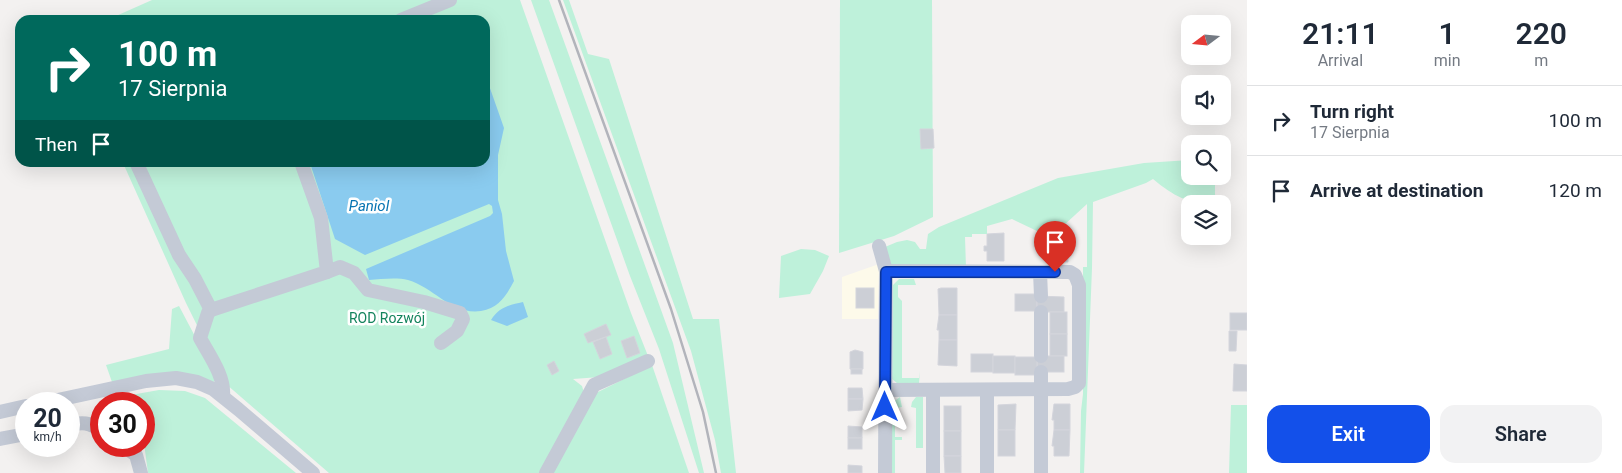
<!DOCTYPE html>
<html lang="en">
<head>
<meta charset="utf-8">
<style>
  body { margin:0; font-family:Roboto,sans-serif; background:#f2f2f3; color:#1f2937; height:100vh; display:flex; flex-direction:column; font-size:19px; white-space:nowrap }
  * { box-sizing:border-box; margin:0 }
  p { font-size:16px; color:#747a83 }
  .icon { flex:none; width:28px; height:28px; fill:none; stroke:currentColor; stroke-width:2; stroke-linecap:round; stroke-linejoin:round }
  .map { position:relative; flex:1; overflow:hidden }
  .side { display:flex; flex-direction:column; background:#fff; width:375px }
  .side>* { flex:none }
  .hud { position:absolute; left:15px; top:15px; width:475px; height:152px; border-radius:15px; box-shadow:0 5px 20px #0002; background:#00695c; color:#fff; overflow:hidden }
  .needle { width:32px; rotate:254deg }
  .controls { position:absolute; left:1181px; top:15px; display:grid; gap:10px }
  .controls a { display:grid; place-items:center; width:50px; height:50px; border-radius:10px; background:#fff; box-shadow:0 5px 20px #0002; font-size:25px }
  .speed { position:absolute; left:15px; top:392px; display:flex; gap:10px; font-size:25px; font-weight:700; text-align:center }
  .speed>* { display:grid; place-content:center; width:65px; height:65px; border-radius:50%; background:#fff; box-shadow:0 5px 20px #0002; line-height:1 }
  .speed small { font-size:12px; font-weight:400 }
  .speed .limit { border:8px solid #d22; background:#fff; color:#111 }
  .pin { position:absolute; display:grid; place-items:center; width:42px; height:42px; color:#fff; margin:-51px -21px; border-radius:50% 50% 50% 0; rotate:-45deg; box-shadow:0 0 5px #0007 }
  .pin .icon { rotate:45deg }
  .me { position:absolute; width:55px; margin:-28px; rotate:0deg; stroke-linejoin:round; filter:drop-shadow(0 0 4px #0008) }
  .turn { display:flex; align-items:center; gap:18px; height:105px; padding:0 20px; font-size:22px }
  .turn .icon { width:65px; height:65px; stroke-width:2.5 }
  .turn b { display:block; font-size:35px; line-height:42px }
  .then { display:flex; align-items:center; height:48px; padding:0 20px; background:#0003; gap:10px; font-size:19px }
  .eta { display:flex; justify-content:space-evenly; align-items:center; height:85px; text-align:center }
  .eta b { font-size:30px; font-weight:600; line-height:35px }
  .button { display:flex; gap:10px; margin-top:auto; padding:10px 20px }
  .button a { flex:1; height:58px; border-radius:15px; background:#1350ea; color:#fff; font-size:20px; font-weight:600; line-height:58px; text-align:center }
  .button a+a { background:#f2f2f3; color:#1f2937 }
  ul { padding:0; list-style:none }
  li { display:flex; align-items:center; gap:15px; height:70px; padding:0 20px; border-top:1px solid #e0e1e3 }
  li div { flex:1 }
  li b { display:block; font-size:19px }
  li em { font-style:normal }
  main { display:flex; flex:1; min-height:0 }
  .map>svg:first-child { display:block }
</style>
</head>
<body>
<main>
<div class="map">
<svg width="1247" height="473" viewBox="0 0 1247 473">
  <rect width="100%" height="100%" fill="#f3f1f0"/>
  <path fill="#fdfaea" d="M879,264L878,319H842V277Z"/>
  <g fill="#bef1da">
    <path d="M152,0H520L631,313L648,356L600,377L573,379L582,386L585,396L543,473H329L226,384L186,303L123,163L485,162V20H107Z"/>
    <path d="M531,0H549L673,343L704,473H699L659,349L630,276Z"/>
    <path d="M563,0H569L588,54L609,59L693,319H719L736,473H721L715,440L691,351Z"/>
    <path d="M840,0H932L933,217L894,236L839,253Z"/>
    <path d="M1190,160V176H1215V204C1189,204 1173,196 1153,179L1146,183L1093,202L1092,268L1084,473H1080L1081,411L1083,394V267H1087V204L1063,226L1037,231L1012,219L987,226V234H972V237H965L966,268L891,264L885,247L897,242L907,240L915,242L920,249H926L928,234L939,227L1058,178L1144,163Z"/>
    <path d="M801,249L815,250L829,256L823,271L810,294L779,298L781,256Z"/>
    <path d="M899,279H914L916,285H898V297L902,301V378H919L920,371L919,383H897L892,379L893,285Z"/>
    <path d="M179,306L217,378L214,382L175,372L112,382L106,365L169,349L172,309Z"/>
    <path d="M652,365L689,473H552L596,393Z"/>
    <path d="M159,390L185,391L205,398L296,473H148L144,443V404H111L114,398Z"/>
    <path d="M900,397L902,407L895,408V437H902V440H895V473H889L892,403Z"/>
    <path d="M916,397H923V448H916V408L911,407L912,402Z"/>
    <path d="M1231,405H1247V473H1229Z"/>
  </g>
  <g fill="#8acbef">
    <path d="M485,74L504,128L498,155V200L502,214L506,251L514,281C506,296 499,308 481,311C451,315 435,288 408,280C397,277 381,279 369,280L366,269L490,216L493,213L492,206L489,204L365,255L335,239L310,163L485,162Z"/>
    <path d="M523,302L528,317L507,326L491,320C499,307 509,305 523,302Z"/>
  </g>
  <g fill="#cccfd6" stroke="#d4d5dc">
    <path d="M920,129H933L934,148L921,149Z"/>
    <path d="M1004,233V261H987V251H984V246H987V234Z"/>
    <path d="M1050,234H1067L1068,262H1050V251H1047V246H1050Z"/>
    <rect x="856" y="288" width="18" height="20"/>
    <path d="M941,288H957V315H939L938,289Z"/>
    <rect x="1015" y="294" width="22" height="17"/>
    <path d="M1037,296L1064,297V312H1037Z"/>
    <rect x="1050" y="312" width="17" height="22"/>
    <rect x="1230" y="313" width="17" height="17"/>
    <path d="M939,315H957V340H939V330H937Z"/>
    <path d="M606,324L611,335L588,343L584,334Z"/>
    <path d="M1229,331H1237L1236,351H1229Z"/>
    <rect x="1050" y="334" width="17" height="22"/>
    <path d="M634,336L640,353L627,358L621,341Z"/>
    <path d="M606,337L612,354L600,359L593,342Z"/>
    <path d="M939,340H957V366L938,365Z"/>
    <path d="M855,350L863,352V369H850V352Z"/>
    <rect x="971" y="354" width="22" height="18"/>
    <rect x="993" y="356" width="22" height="17"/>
    <rect x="1037" y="356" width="27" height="16"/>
    <rect x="1015" y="357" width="22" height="18"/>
    <path d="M554,361L559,371L552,375L547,365Z"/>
    <path d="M1234,364L1247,365V391H1233Z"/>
    <rect x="851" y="369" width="11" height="5"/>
    <path d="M848,388H862L863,399H848Z"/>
    <path d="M848,399H863L862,410L848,411Z"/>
    <path d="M1016,404L1015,430H998V405Z"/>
    <path d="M1054,404H1070V430H1054V420H1052Z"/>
    <rect x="944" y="406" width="17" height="25"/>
    <path d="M848,426L862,427V438H848Z"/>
    <rect x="998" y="430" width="17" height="26"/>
    <path d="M1054,430H1070L1069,456H1054V446H1052Z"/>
    <rect x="944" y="431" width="17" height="25"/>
    <rect x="848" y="438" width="14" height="11"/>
    <path d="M944,456H961V473H945Z"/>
    <path d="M848,465L862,466V473H848Z"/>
  </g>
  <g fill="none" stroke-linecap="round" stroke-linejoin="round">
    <g stroke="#c4cad6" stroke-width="14">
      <path d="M401,20L450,0"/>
      <path d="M136,162L179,255L195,279L211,310"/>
      <path d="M879,246L886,271L885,473"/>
      <path d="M327,272L340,267L354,273L368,290L424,302L460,313L463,319L457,331L441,343"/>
      <path d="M1040,272L1041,296"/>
      <path d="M1041,312V356"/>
      <path d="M1041,372V473"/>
      <path d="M885,390L1068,389L1075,387L1079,383V285L1075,275L1070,272L886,271"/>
      <path d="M223,396C225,376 209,355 200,338L208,313L211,310L327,272L321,218L301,162"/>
      <path d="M39,404L146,381L176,378L197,382L213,389L238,409L313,473"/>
      <path d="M0,412L26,406"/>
      <path d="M69,425C82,422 90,422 101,431"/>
      <path d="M0,439L26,434"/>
      <path d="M123,446L136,455L141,473"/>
      <path d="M546,473L594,385L648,361"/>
      <path d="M933,473V390"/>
      <path d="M987,473V390"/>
    </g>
    <path stroke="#b2b4bb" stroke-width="2.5" d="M559,0L671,309L703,412L716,473"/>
  </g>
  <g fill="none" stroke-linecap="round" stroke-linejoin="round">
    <defs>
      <path id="route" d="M885,407L886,272H1055"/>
    </defs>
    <use href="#route" stroke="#0c3498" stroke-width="12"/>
    <use href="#route" stroke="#1350ea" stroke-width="9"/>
  </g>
  <g text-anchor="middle" stroke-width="5" stroke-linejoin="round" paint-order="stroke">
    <g font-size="14" fill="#14845d" stroke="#fff">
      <text x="387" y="323">ROD Rozwój</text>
    </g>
    <g font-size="15" font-style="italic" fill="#0774b2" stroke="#fff">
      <text x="369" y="211">Paniol</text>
    </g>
  </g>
</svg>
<div class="controls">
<a><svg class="needle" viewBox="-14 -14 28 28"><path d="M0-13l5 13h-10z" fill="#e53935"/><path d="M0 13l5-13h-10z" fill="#747a83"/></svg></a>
<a><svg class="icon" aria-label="sound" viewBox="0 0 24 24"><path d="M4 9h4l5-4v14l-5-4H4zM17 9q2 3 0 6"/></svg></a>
<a><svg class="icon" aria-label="search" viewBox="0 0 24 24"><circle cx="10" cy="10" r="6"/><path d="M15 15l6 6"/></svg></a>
<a><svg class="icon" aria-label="layers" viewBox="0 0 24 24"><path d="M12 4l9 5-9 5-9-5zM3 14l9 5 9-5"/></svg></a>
</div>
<div class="speed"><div>20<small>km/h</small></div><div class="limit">30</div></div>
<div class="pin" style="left:1055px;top:272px;background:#d93025"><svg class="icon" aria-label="arrive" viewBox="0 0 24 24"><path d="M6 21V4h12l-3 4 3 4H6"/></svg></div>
<svg class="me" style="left:885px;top:407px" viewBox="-20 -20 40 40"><path d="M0-17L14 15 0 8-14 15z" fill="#1350ea" stroke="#fff" stroke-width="4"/></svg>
<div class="hud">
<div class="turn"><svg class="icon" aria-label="right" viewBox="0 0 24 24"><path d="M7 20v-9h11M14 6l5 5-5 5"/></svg><div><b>100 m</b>17 Sierpnia</div></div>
<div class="then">Then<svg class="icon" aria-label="arrive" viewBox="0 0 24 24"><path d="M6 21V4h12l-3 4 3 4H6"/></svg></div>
</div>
</div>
<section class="side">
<div class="eta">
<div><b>21:11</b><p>Arrival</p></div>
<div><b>1</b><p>min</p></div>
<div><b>220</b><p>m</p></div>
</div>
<ul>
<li><svg class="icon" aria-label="right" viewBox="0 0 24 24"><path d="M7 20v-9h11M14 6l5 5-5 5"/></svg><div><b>Turn right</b><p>17 Sierpnia</p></div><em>100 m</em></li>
<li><svg class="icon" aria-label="arrive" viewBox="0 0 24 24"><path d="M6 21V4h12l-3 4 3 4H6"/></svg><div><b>Arrive at destination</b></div><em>120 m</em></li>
</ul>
<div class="button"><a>Exit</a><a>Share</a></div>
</section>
</main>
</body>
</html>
